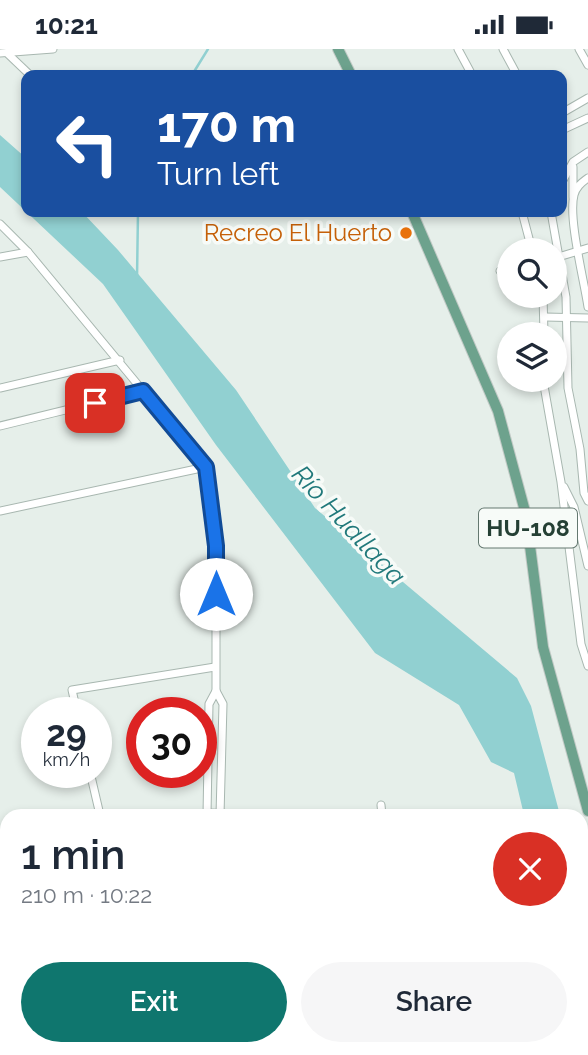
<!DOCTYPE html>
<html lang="en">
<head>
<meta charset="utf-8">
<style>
  body { margin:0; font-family:Raleway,sans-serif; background:#f6f6f7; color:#1f2937; height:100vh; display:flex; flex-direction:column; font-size:26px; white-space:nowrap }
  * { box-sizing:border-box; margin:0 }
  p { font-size:23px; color:#747a83 }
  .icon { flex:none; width:38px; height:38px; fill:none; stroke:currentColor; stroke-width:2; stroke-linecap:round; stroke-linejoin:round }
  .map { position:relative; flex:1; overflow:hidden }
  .details { position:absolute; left:0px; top:760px; width:588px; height:247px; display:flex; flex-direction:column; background:#fff; border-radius:21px 21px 0 0; box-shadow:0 4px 10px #0003 }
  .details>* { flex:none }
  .banner { position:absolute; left:21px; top:21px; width:546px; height:147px; border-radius:14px; box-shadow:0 4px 10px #0003; background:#1a4fa0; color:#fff; overflow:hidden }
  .controls { position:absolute; left:497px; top:189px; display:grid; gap:14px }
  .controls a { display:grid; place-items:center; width:70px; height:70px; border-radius:50%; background:#fff; box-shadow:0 4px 10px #0003; font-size:35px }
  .speed { position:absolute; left:21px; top:648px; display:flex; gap:14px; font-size:35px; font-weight:700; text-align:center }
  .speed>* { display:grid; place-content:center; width:91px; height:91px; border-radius:50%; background:#fff; box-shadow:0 4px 10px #0003; line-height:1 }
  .speed small { font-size:18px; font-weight:400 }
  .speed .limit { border:10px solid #d22; background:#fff; color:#111 }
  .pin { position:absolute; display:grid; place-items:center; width:60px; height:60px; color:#fff; margin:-30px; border-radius:14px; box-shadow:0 4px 10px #0006 }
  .me { position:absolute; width:77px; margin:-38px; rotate:0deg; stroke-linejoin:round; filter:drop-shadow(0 0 5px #0008) }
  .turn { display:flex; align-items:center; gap:24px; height:147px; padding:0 21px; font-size:32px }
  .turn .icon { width:91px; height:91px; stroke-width:2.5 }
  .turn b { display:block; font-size:49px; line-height:60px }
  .round { display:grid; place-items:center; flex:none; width:74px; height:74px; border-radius:37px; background:#f6f6f7 }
  .summary { display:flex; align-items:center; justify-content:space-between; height:119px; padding:0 21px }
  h1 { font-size:42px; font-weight:600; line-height:52px }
  .button { display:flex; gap:14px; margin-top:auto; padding:14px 21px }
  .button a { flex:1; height:80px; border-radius:42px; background:#0f766e; color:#fff; font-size:28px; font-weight:600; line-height:80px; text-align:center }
  .button a+a { background:#f6f6f7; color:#1f2937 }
  .status { display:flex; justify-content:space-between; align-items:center; height:49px; padding:0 35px; background:#fff; direction:ltr }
  .status svg { height:19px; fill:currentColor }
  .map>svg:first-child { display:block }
</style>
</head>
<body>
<div class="status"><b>10:21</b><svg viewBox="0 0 49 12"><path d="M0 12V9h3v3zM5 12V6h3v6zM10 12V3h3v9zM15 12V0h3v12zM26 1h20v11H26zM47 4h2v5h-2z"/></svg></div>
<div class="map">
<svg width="588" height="1006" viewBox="0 0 588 1006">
  <rect width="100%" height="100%" fill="#e6efea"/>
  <g fill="#91d0d1">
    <path d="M0,86L26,109V163H82L118,201L236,341L315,459L517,629L531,657L560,766H524L514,724L491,713L459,656L375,604L216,396L103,235L0,138Z"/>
    <path d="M581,843L588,869V981L581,968Z"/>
  </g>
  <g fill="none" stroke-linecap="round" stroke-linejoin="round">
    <g stroke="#91d0d1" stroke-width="2.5">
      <path d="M192,26L208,0"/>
      <path d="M137,229L138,163"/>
    </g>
    <defs>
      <g id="street">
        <path d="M458,0L472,26"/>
        <path d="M503,0L517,26"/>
        <path d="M579,0L588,16"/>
        <path d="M0,4L53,0"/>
        <path d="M7,4L30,26"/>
        <path d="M562,64L588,49"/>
        <path d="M562,81L588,69"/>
        <path d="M573,118V148"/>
        <path d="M588,129C581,134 576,138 574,146C568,169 584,231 588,258"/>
        <path d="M562,133L573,113L588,103"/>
        <path d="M522,163L532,201"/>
        <path d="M551,163L566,248L568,339L580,400L584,444L588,452"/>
        <path d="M0,175L28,203L206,418L216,497V642L209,655L207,766"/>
        <path d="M0,208L28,203"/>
        <path d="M555,209L588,199"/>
        <path d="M500,222L509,220"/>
        <path d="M543,247L544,285"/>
        <path d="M545,268L588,269"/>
        <path d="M543,331L561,433L581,595L588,617"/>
        <path d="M0,339L120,311"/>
        <path d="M0,377L143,342"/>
        <path d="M564,438L574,458L588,517"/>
        <path d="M0,462L206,418"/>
        <path d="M216,642L223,655L220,766"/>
        <path d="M77,663L72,641L215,618"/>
        <path d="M90,723L100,766"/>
        <path d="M381,756L382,766"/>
        <path d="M207,764L283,766"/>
        <path d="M0,831L7,830"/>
        <path d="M0,963L7,962"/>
        <path d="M292,999L295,1006"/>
        <path d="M365,999L368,1006"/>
        <path d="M436,999L438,1006"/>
        <path d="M503,999L506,1006"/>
        <path d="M575,999L578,1006"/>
        <path d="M190,1006L191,999"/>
        <path d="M202,1006V999"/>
        <path d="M243,1006L250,999"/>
        <path d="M259,1006L266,999"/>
      </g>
      <g id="primary">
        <path d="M338,0L351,26"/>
        <path d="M412,163L498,362L526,466L543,598L588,762"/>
      </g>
    </defs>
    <use href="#street" stroke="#a8b7b0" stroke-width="9"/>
    <use href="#primary" stroke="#c2cac6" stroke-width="12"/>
    <use href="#street" stroke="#fff" stroke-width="7"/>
    <use href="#primary" stroke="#6da28d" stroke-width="10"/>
  </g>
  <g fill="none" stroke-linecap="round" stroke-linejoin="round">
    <defs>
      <path id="route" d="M95,354L143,342L206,418L216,497V545"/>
    </defs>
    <use href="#route" stroke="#114b97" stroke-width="18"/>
    <use href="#route" stroke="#1a73e8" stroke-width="12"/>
  </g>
  <circle fill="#e8710a" stroke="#f7fbf8" stroke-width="2.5" cx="406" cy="184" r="7"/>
  <g text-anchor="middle" stroke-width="7" stroke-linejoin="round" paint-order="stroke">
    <rect fill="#f7fbf8" stroke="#647870" stroke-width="2" x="479" y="459.5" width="98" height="39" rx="5"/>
    <g font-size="23" font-weight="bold" fill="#254035">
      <text x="528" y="487">HU-108</text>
    </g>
    <g font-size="24" fill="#c56008" stroke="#f7fbf8" text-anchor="end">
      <text x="392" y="192">Recreo El Huerto</text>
    </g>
    <g font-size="26" font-style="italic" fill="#21797b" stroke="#f7fbf8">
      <text transform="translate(349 476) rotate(47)" y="9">Río Huallaga</text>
    </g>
  </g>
</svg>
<div class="controls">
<a><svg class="icon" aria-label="search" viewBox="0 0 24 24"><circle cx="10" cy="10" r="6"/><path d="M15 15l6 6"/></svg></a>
<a><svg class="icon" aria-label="layers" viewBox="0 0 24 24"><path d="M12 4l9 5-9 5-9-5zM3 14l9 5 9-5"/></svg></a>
</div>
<div class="speed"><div>29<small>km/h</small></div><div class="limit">30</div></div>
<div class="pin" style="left:95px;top:354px;background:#d93025"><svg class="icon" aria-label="arrive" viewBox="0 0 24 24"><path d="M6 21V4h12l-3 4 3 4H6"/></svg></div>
<svg class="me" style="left:216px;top:545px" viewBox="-20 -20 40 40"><circle r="19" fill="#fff"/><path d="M0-13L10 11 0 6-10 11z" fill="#1a73e8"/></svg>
<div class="banner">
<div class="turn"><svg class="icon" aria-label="left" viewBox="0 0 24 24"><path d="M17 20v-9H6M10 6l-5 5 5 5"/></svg><div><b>170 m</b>Turn left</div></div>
</div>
<section class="details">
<div class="summary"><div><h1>1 min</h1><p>210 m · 10:22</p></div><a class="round" style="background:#d93025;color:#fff"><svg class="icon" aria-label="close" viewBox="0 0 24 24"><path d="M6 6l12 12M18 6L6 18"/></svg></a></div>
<div class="button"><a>Exit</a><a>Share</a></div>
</section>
</div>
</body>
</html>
